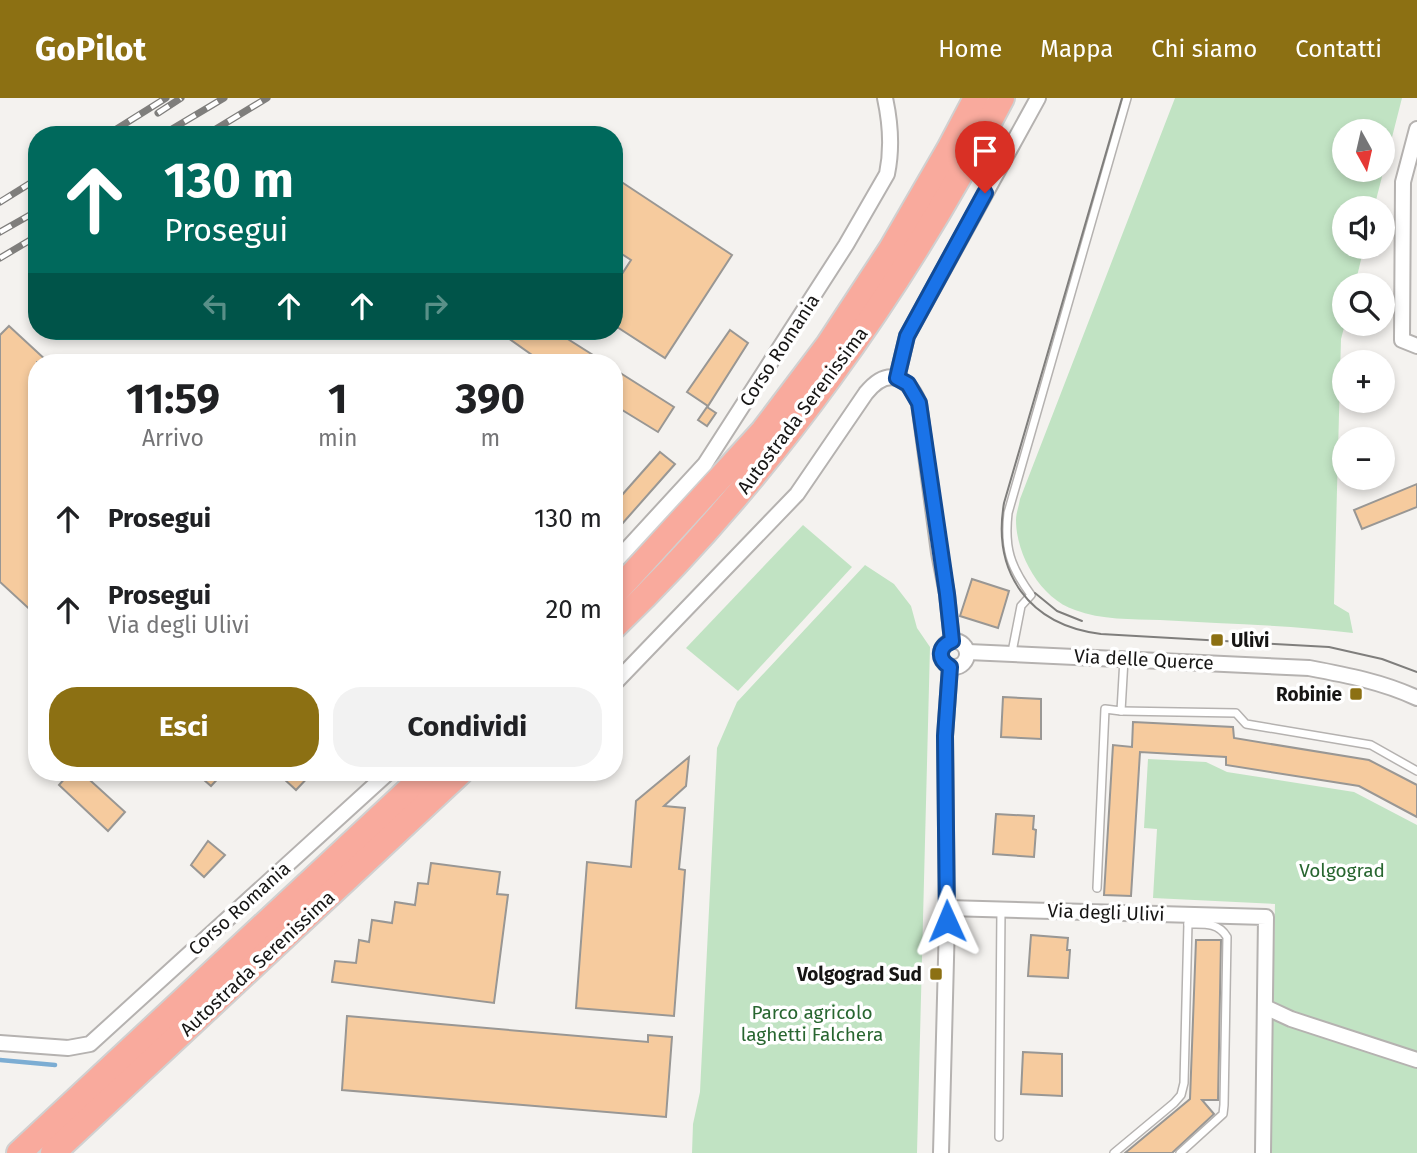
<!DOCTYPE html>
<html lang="it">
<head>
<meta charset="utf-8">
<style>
  body { margin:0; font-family:"Fira Sans",sans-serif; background:#f2f2f2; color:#202124; height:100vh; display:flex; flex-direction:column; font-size:26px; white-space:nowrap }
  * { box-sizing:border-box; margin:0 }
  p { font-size:23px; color:#757577 }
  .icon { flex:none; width:38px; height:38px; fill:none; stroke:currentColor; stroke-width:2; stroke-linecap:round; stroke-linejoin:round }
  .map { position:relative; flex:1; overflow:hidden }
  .side { position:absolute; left:28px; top:256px; width:595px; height:427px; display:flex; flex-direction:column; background:#fff; border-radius:28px; box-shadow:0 4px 10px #0003 }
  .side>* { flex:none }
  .banner { position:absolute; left:28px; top:28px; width:595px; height:214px; border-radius:28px; box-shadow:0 4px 10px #0003; background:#00695c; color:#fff; overflow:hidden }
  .needle { width:46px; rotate:172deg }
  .buttons { position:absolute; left:1332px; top:21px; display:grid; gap:14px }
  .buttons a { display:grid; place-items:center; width:63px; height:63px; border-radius:50%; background:#fff; box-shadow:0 4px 10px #0003; font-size:35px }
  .pin { position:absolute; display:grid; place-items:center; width:60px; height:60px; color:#fff; margin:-72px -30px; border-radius:50% 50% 50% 0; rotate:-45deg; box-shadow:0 0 7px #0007 }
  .pin .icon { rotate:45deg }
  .me { position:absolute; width:77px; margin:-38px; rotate:359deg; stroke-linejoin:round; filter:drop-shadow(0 0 5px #0008) }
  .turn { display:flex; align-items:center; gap:24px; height:147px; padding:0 21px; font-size:32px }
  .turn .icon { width:91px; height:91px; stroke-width:2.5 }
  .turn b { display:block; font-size:49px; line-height:60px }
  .lanes { display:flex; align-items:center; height:66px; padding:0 21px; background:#0003; justify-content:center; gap:35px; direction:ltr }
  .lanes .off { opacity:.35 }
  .eta { display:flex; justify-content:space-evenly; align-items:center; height:119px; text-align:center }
  .eta b { font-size:42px; font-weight:700; line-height:49px }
  .primary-button { display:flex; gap:14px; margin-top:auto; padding:14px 21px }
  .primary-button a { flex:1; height:80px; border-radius:28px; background:#8c7013; color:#fff; font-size:28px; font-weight:700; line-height:80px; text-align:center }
  .primary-button a+a { background:#f2f2f2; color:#202124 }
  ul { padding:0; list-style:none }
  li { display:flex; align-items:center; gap:21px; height:91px; padding:0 21px }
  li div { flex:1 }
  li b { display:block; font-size:26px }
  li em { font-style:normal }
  header { display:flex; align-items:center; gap:42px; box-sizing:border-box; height:98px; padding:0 35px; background:#8c7013; color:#fff }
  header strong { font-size:33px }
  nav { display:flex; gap:38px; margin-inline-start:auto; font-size:24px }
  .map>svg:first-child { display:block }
</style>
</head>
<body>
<header>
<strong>GoPilot</strong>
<nav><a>Home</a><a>Mappa</a><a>Chi siamo</a><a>Contatti</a></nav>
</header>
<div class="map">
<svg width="1417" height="1055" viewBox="0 0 1417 1055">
  <rect width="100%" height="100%" fill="#f4f2ef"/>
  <g fill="#c1e3c3" fill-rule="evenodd">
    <path d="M1175,0H1402L1374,110H1344V149H1364L1355,187H1344L1345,226L1341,241L1334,506L1349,515L1353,535C1289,527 1225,526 1160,522C1132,521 1101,522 1075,512C1041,501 1016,457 1016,422C1016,415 1019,408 1020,401ZM1382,33V72H1344V33Z"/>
    <path d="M803,427L852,469L738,593L686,550Z"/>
    <path d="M865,467L894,486L911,508L917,530L930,549L917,1055H692L693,1026L700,994L717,650L737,604Z"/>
    <path d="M1148,661L1206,664L1227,674L1354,694L1417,727V1055H1270L1275,806L1153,800L1157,731L1144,730Z"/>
  </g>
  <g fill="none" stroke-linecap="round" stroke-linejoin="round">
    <path stroke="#7cadd3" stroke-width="4.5" d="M0,962L55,967"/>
  </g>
  <g fill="#f6cb9e" stroke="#999794" stroke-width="2">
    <path d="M614,79L732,157L665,260L614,227V175L620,179L631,162L614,151Z"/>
    <path d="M9,228L48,264H37V518L0,484V237Z"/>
    <path d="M730,232L748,245L708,308L687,294Z"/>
    <path d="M498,233H555L604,264H542Z"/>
    <path d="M614,271L674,309L658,334L614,307Z"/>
    <path d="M707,309L716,315L707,328L698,322Z"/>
    <path d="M660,354L675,366L614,435V406Z"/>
    <path d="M1417,386V409L1362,431L1354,412Z"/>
    <path d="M972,481L1009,493L998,530L960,518Z"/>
    <path d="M1003,599L1041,601V641L1001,639Z"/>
    <path d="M1133,624L1233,629L1234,640L1369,662L1417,687V719L1359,688L1226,667V659L1140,654L1131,798L1104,797L1113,647L1132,649Z"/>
    <path d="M689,659L686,688L664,708L685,710L679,771L685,772L674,918L576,910L587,764L631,769L636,703Z"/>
    <path d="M60,674H81L125,714L108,733L59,687L66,679Z"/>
    <path d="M195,674H224L211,688Z"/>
    <path d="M290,674H313L296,692L284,681Z"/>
    <path d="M996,716L1034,718L1033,731L1036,732L1034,759L993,756Z"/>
    <path d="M208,743L225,757L204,779L191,767Z"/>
    <path d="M431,765L500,774L497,796L508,797L494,905L332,884L335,863L356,865L359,842L369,844L372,822L392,825L395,804L415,807L418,785L428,786Z"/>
    <path d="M1031,837L1068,840L1067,852H1070L1068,880L1028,878Z"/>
    <path d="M1196,842H1221L1218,1002H1202L1214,1016L1172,1055H1125L1190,1001Z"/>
    <path d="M347,918L648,944V937L672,939L666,1019L342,992Z"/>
    <path d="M1023,954L1062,956V998L1021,996Z"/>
  </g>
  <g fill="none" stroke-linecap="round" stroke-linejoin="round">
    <defs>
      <g id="lane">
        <path d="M1012,554L1021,508L1031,497C1010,468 1004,450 1008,415L1127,0"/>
        <path d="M1121,613L1236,615L1246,626L1371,647L1417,673"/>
        <path d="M1097,790L1105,611L1121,613L1124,561"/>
        <path d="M999,1039L1001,812"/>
        <path d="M1114,1055L1174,1005L1181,997L1184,985L1188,825"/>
        <path d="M1180,1055L1223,1016L1224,1007L1227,839C1218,824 1204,826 1188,826"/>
      </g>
      <g id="street">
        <path d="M1417,31L1403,84L1402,242L1417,248"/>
        <path d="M897,280L907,238L1038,0"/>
        <path d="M614,465L705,366L846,147L887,76C892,52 890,23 885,0"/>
        <circle cx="954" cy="556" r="13"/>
        <path d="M968,554L1309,570C1346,577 1383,584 1417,600"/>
        <path d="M614,586L797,396L866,295C887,269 907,277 919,305L939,455L947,496L952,543"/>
        <path d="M947,810L1266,819L1263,1055"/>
        <path d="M1265,909L1291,921L1417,962"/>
        <path d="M0,945L68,950L90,946L389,674"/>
        <path d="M941,1055L947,823L945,638L950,569"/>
      </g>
      <g id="highway">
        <path d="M614,496L763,333L828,247L891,151L949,51L976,0"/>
        <path d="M614,529C771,377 902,193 1002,0"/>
        <path d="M19,1055L428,674"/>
        <path d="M53,1055L461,674"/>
      </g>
    </defs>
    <use href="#lane" stroke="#b5b2b0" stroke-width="10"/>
    <use href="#street" stroke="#b5b2b0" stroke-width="18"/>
    <use href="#highway" stroke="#d0d0d0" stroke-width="28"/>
    <use href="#lane" stroke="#fff" stroke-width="7"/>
    <use href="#street" stroke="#fff" stroke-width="14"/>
    <use href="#highway" stroke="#f9aa9d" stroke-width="24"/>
    <g stroke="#7f7e7c" stroke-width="2">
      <path d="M1122,0L1004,405C992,475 1029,527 1101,536L1329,549L1382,561L1417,574"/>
      <path d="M1035,495L1057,513L1082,523"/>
    </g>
    <defs>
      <g id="rail">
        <path d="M158,15L181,0"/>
        <path d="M107,37L166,0"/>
        <path d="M162,37L224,0"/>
        <path d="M206,37L267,0"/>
        <path d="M0,104L37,81"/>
        <path d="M0,134L37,113"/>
        <path d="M0,160L37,138"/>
      </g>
    </defs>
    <use href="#rail" stroke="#7f7e7c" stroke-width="7"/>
    <use href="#rail" stroke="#fff" stroke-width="4.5" stroke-dasharray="13" stroke-linecap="butt"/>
  </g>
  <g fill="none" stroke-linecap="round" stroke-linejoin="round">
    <defs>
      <path id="route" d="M947,823L945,638L950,569C937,561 938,549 952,543L947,496L919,305L908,286L897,280L907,238L985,95"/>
    </defs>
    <use href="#route" stroke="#114b97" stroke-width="18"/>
    <use href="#route" stroke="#1a73e8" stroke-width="12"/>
  </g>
  <g fill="#8c7013" stroke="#fff" stroke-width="2.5">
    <rect x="1210" y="535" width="14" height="14" rx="3.5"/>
    <rect x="1349" y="589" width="14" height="14" rx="3.5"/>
    <rect x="929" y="869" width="14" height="14" rx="3.5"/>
  </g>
  <g text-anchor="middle" stroke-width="7" stroke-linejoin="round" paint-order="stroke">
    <g font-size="19" fill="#161514" stroke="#fff">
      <text transform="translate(779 252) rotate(-57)" y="7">Corso Romania</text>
      <text transform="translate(802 312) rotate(-53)" y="7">Autostrada Serenissima</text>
      <text transform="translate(1144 561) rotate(3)" y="7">Via delle Querce</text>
      <text transform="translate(239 810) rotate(-42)" y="7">Corso Romania</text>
      <text transform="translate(1106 814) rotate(2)" y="7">Via degli Ulivi</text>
      <text transform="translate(257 865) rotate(-43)" y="7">Autostrada Serenissima</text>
    </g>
    <g font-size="19" font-weight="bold" fill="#161514" stroke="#fff" text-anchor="end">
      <text x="1231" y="549" text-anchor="start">Ulivi</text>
      <text x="1342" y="603">Robinie</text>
      <text x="922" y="883">Volgograd Sud</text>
    </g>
    <g font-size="19" fill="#286630" stroke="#fff">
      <text x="1342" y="779">Volgograd</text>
      <text x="812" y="921">Parco agricolo<tspan x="812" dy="22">laghetti Falchera</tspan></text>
    </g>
  </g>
</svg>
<div class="buttons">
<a><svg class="needle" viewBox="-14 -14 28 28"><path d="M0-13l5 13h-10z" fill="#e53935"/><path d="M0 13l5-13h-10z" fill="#757577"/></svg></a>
<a><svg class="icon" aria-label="sound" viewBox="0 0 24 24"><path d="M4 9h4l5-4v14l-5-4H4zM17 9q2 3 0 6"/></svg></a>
<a><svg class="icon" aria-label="search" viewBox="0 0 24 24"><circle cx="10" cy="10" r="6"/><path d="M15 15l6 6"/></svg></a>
<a>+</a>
<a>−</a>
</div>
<div class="pin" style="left:985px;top:95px;background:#d93025"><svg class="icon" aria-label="arrive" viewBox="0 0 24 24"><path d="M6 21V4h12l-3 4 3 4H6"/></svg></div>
<svg class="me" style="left:947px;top:823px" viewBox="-20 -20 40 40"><path d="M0-17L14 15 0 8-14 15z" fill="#1a73e8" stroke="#fff" stroke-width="4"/></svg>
<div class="banner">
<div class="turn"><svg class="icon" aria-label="ahead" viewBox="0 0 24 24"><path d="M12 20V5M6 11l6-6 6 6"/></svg><div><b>130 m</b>Prosegui</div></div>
<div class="lanes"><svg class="icon off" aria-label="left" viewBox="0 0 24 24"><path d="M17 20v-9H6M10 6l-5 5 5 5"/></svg><svg class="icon" aria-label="ahead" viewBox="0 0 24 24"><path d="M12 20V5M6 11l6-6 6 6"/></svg><svg class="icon" aria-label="ahead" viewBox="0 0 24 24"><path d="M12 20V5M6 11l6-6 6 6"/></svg><svg class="icon off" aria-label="right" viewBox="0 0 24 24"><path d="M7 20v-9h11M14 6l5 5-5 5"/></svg></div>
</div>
<section class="side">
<div class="eta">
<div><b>11:59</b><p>Arrivo</p></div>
<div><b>1</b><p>min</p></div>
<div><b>390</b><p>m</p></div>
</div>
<ul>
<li><svg class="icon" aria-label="ahead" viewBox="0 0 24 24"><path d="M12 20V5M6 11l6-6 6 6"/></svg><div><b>Prosegui</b></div><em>130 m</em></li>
<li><svg class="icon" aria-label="ahead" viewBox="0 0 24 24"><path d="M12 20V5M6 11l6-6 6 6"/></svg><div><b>Prosegui</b><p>Via degli Ulivi</p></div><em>20 m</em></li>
</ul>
<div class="primary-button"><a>Esci</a><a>Condividi</a></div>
</section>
</div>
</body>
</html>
